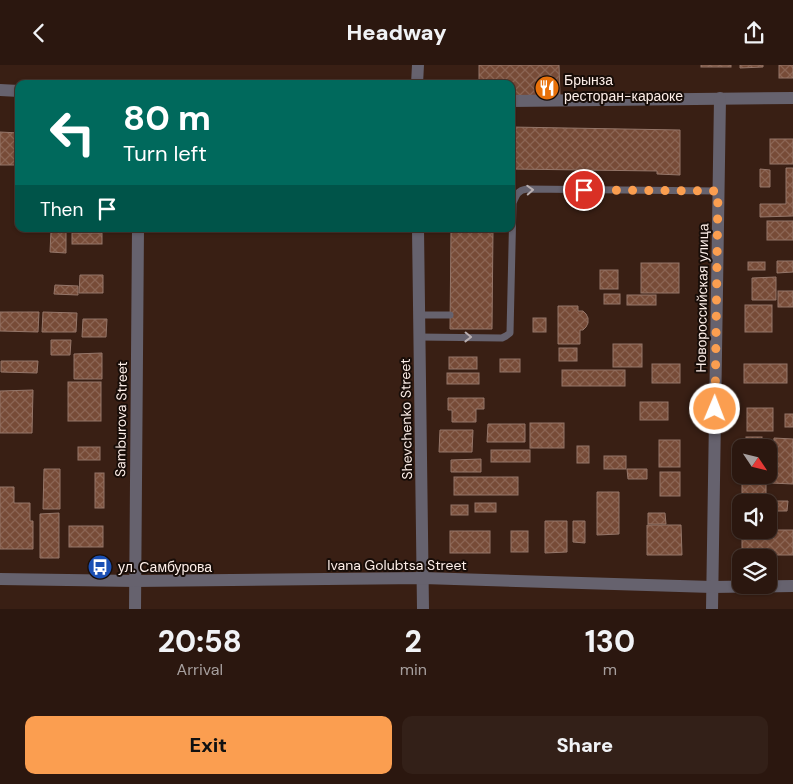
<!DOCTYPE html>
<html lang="en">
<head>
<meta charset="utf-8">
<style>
  body { margin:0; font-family:"DM Sans",sans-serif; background:#332018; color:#f1f3f6; height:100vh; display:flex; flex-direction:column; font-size:19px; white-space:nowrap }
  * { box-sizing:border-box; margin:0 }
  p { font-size:16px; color:#a69f9e }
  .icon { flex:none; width:28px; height:28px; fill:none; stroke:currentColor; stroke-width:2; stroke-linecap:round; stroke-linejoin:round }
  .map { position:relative; height:544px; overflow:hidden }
  .panel { display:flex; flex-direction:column; background:#2b170f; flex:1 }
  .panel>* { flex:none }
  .guide { position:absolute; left:15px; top:15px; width:500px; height:152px; border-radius:10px; box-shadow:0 1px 4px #0004,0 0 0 1px #47362f; background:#00695c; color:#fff; overflow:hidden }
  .needle { width:32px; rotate:125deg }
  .tools { position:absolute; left:732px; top:374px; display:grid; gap:10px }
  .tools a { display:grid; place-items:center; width:45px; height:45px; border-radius:10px; background:#2b170f; box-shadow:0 1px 4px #0004,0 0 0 1px #47362f; font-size:25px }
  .pin { position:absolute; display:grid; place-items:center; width:42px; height:42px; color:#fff; margin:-21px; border:2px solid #fff; border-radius:50%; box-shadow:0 1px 5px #0007 }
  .me { position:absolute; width:55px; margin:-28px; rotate:1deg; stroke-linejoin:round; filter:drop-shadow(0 0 4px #0008) }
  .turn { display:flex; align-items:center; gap:18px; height:105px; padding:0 25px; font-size:22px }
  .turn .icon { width:65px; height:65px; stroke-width:2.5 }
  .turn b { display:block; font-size:35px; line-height:42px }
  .then { display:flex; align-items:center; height:48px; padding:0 25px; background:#0003; gap:10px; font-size:19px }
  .eta { display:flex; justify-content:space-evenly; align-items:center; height:85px; text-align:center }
  .eta b { font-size:30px; font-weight:800; line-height:35px }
  .cta { display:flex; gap:10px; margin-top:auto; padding:10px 25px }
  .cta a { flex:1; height:58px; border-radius:10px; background:#fb9e50; color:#111; font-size:20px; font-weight:800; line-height:58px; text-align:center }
  .cta a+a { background:#332018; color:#f1f3f6 }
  header { display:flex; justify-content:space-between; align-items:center; height:65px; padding:0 25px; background:#2b170f; font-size:22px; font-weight:800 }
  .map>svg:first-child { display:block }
</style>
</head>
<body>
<header><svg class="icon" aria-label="back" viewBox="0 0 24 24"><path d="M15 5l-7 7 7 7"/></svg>Headway<svg class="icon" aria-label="share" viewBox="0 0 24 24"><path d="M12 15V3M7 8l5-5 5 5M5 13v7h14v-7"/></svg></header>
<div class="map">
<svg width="793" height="544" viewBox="0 0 793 544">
  <defs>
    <pattern id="building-cross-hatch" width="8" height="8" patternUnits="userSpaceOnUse" patternTransform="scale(1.25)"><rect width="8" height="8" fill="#774b37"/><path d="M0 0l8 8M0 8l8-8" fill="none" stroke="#8b6554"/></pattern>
  </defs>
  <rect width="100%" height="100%" fill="#391f14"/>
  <g fill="url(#building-cross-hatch)" stroke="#957669">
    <path d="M479,0H559L560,32L511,31V19H479Z"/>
    <rect x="701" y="0" width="30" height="2"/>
    <path d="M740,0H763V2L740,3Z"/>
    <rect x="779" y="0" width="14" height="13"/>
    <path d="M511,62L680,65V110L657,109V106L511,104Z"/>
    <path d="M0,67L19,68V100H0Z"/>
    <rect x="770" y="74" width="23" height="25"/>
    <path d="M786,103H793V151L760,152V139H786Z"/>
    <path d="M760,104L770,105V122H760Z"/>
    <rect x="767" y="156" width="26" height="19"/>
    <path d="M451,164H493L492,264H450Z"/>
    <path d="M51,166H66V188L50,187Z"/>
    <rect x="72" y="168" width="30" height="11"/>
    <path d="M777,196H793V207L777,208Z"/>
    <rect x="748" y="197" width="17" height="8"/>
    <rect x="641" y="198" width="38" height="30"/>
    <rect x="600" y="205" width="18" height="19"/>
    <path d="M80,210H103V228H79Z"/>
    <path d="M776,212V235H752V213Z"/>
    <path d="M55,220L78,221V230L54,229Z"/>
    <rect x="778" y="226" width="15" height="16"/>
    <rect x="604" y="229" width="16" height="10"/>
    <rect x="627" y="230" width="29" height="10"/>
    <rect x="745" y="240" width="27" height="27"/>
    <path d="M558,241H578V246H583L586,249L588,253V258L586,262L583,265H580V279H558Z"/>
    <path d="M0,247H39L38,267L0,266Z"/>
    <path d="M43,247L77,248L76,267H42Z"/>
    <rect x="533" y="253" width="13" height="14"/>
    <path d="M83,254H107L106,272H82Z"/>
    <path d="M51,275H71L70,290H51Z"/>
    <rect x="613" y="279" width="29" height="23"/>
    <rect x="559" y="283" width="18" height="13"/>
    <path d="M102,288V314H74V289Z"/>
    <rect x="449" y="292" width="28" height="12"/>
    <rect x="500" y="294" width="20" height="13"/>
    <path d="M1,296H38L37,308L1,307Z"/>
    <rect x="652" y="299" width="28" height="19"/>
    <rect x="744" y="299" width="43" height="19"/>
    <rect x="562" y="305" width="63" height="16"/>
    <rect x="447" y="308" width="32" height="11"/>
    <rect x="68" y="317" width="33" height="39"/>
    <path d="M33,325L32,368H0V326Z"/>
    <path d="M448,333H484V344H476V357H452V345H448Z"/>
    <rect x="640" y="337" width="28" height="18"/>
    <rect x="747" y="343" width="26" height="23"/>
    <rect x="785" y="349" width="8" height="13"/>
    <rect x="530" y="358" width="34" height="25"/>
    <path d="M488,359H525V377H487Z"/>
    <path d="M440,365H473L472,387H439Z"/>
    <rect x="746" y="372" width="16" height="10"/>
    <path d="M774,373L793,374V419L771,418Z"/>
    <rect x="659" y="375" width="21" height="27"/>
    <rect x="577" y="381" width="12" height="17"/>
    <rect x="78" y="382" width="22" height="13"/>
    <rect x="491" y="385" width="39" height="12"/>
    <rect x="604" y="391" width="22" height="13"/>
    <path d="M481,394V407H451V395Z"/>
    <path d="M44,404H60V444H43Z"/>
    <path d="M627,404H647V414H628Z"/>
    <rect x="660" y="407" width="20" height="24"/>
    <rect x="95" y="408" width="9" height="35"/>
    <rect x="742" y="410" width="24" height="28"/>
    <rect x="454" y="412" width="64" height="18"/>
    <path d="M0,422H14V438H30V456H33V484H0Z"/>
    <path d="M597,427H619V469L597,470Z"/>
    <path d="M769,436H788L787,446H769Z"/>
    <rect x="475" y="438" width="21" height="9"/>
    <rect x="451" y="440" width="17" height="10"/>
    <path d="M59,448V493H40V449Z"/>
    <path d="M648,448H665L666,459H648Z"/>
    <path d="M545,456H567V487L545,488Z"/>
    <path d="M573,456H585V478L573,477Z"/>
    <path d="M647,460H681L682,490H647Z"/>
    <rect x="69" y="461" width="34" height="21"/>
    <rect x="742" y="465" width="51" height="25"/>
    <rect x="450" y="466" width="40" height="22"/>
    <rect x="511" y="466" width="17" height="21"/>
  </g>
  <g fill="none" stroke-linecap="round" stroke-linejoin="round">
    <g stroke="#66626e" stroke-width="7">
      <path d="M419,250H450"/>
      <path d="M419,272L502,273L506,271L510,268L513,138C516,130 518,125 527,124L718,126"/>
    </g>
    <g stroke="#66626e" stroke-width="12">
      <path d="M417,19L418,0"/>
      <path d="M0,25L19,26"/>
      <path d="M511,36L793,33"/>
      <path d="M418,164L423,544"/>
      <path d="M135,544L138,164"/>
      <path d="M712,544L720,33"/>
    </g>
    <path stroke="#66626e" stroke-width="12" d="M0,514L135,516L423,513L712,522L793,521"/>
  </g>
  <defs><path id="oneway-chevron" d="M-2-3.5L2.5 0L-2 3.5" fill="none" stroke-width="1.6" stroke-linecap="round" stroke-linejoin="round" transform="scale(1.25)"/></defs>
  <g stroke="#b9afb1">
    <use href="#oneway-chevron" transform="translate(530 125) rotate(-3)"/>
    <use href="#oneway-chevron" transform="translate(468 272) rotate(1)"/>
  </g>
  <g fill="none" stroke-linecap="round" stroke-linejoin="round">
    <path stroke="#fb9e50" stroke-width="9" stroke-dasharray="0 16.2" d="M584,125L718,126L715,344"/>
  </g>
  <defs>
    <symbol id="restaurant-disc" viewBox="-11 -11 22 22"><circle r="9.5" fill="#e8710a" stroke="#180d08"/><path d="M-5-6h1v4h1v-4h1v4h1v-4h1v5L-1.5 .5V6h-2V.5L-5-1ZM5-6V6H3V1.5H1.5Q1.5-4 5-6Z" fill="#fff"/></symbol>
    <symbol id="bus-disc" viewBox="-11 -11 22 22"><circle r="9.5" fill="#1a4fb4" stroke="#180d08"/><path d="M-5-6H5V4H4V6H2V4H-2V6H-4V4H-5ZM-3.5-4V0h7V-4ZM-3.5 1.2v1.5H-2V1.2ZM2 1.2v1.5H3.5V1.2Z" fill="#fff"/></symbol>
  </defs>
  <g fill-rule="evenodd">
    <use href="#restaurant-disc" x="533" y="9" width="28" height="28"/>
    <use href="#bus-disc" x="86" y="488" width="28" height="28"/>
  </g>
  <g text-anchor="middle" stroke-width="4" stroke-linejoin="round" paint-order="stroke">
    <g font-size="14" fill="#fdeee8" stroke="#180d08" text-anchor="start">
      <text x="564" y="20">Брынза<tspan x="564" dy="16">ресторан-караоке</tspan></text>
      <text x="118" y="507">ул. Самбурова</text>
    </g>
    <g font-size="14" fill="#fdeee8" stroke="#180d08">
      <text transform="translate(702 233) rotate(-89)" y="5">Новороссийская улица</text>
      <text transform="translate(121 354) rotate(-89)" y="5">Samburova Street</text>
      <text transform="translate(406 354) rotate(-91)" y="5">Shevchenko Street</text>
      <text x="397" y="505">Ivana Golubtsa Street</text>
    </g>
  </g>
</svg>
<div class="tools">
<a><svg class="needle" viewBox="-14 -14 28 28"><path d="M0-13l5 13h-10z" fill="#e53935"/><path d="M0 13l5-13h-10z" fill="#a69f9e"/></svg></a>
<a><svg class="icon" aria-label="sound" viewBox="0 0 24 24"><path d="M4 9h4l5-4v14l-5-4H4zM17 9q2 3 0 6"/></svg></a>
<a><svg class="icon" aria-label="layers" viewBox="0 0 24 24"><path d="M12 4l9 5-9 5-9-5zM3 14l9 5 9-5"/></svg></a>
</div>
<div class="pin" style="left:584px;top:125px;background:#d93025"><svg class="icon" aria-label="arrive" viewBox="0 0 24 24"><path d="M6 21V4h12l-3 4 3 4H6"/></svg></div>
<svg class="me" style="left:715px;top:344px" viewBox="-20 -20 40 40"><circle r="17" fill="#fb9e50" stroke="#fff" stroke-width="3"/><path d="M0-11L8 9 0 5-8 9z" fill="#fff"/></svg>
<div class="guide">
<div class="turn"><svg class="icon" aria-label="left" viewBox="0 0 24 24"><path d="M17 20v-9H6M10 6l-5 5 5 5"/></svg><div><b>80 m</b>Turn left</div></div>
<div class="then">Then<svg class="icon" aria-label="arrive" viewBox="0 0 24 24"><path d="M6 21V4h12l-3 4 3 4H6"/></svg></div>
</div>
</div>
<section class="panel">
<div class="eta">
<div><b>20:58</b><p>Arrival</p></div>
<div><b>2</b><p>min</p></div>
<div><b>130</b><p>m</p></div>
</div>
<div class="cta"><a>Exit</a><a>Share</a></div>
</section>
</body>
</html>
